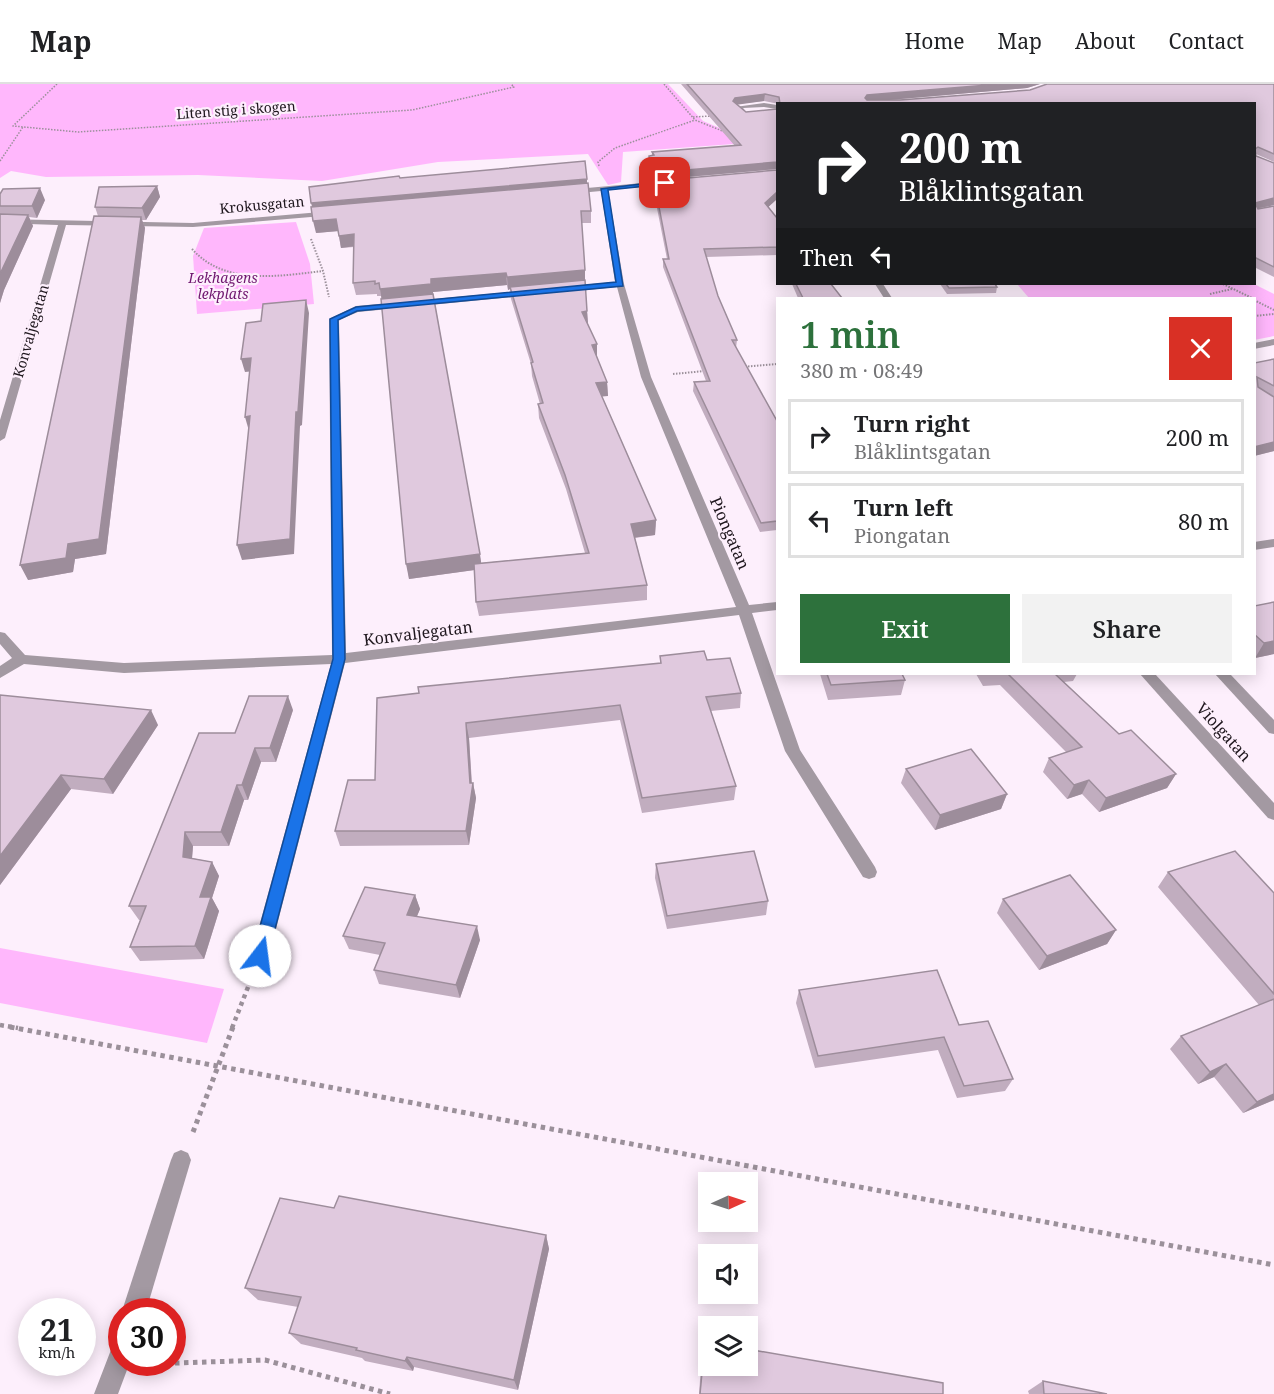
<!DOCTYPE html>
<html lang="en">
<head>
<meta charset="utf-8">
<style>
  body { margin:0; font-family:"Noto Serif",serif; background:#f2f2f2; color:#202124; height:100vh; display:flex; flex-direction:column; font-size:22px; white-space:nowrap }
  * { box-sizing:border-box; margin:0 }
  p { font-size:20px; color:#757577 }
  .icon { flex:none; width:33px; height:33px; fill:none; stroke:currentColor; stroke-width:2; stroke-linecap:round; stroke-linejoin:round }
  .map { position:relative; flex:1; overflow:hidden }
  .side { position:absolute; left:776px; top:213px; width:480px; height:378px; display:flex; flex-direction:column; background:#fff; border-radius:0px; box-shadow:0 3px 15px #0003 }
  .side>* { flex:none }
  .hud { position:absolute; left:776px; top:18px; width:480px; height:183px; border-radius:0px; box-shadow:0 3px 15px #0003; background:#202124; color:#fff; overflow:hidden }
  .needle { width:39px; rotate:87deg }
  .buttons { position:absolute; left:698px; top:1088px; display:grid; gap:12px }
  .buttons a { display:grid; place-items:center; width:60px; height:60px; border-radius:0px; background:#fff; box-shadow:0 3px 15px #0003; font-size:30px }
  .speed { position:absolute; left:18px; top:1214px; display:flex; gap:12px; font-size:30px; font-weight:700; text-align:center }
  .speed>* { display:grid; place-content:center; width:78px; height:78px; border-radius:50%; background:#fff; box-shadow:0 3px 15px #0003; line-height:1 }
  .speed small { font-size:15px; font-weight:400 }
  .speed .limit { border:9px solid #d22; background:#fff; color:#111 }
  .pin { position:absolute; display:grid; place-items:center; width:51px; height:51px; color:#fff; margin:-26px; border-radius:12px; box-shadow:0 3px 9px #0006 }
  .me { position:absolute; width:66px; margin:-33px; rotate:15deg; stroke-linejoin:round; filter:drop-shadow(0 0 4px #0008) }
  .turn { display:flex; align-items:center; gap:21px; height:126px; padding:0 24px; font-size:27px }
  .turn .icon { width:78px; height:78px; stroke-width:2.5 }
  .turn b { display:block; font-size:42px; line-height:51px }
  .then { display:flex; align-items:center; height:57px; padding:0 24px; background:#0003; gap:12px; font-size:22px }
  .round { display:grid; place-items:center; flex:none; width:63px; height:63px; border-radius:0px; background:#f2f2f2 }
  .headline { display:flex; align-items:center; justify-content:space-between; height:102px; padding:0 24px }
  h1 { font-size:36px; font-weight:600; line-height:45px; color:#2d713c }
  .action { display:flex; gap:12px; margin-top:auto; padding:12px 24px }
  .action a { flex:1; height:69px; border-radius:0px; background:#2d713c; color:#fff; font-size:24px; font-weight:600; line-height:69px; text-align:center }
  .action a+a { background:#f2f2f2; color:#202124 }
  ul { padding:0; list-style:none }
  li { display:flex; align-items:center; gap:18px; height:75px; margin:0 12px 9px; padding:0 12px; border:3px solid #e0e0e0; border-radius:0px }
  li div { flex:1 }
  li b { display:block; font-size:22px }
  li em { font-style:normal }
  header { display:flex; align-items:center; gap:36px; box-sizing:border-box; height:84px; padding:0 30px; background:#fff; border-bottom:2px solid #e0e0e0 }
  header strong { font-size:28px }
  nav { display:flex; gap:33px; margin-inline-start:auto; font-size:21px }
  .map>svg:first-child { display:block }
</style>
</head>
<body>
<header>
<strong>Map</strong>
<nav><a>Home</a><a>Map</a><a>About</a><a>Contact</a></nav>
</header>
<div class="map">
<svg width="1274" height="1310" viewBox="0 0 1274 1310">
  <rect width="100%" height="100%" fill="#fdeffc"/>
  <g fill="#ffb7fc">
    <path d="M0,0H668L703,37L743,54L748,59L623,68L621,98L608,101L588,70L438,78L322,97L198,91L46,93L11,87L0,94Z"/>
    <path d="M296,138L310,180L314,220L197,230L193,172L204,144Z"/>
    <path d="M1017,200H1254L1274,210V252L1254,256V214H1029Z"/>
    <path d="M0,864L224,905L207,959L0,919Z"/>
  </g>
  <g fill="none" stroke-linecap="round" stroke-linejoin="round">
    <g stroke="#9b909a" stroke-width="1.5" stroke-dasharray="1.5 1.5" stroke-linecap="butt">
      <path d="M57,0L13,42L78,48L412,26L514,3L511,0"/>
      <path d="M664,0L695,36L725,48"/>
      <path d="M693,33L712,32"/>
      <path d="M0,77L23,43"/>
      <path d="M599,82L598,78L615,64L695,36"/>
    </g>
    <g stroke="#9b909a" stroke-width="2" stroke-dasharray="1.5 1.5" stroke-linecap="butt">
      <path d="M311,155L323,187L329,213"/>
      <path d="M192,165C225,202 279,192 323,187"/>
      <path d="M1223,200L1252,214"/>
      <path d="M1210,210L1232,205"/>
      <path d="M1254,216L1274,226"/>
      <path d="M1254,232L1274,230"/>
      <path d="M742,283L777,280"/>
      <path d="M673,290L705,287"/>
    </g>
    <g stroke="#9b909a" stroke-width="4.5" stroke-dasharray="4 4" stroke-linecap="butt">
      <path d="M0,941L18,944"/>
      <path d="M232,944L250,898"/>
    </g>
    <g stroke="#9b909a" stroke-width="5" stroke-dasharray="4.5 4.5" stroke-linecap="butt">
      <path d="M10,943L1274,1181"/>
      <path d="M193,1048L233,943"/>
      <path d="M148,1280L265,1276L390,1310"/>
    </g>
    <g fill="#a399a2" fill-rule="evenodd">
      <path d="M764,19L777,21V25L764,23L743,24L746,28L777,25V29L745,32L735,23Z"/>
      <path d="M675,96L672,100L608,106L624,200L651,293L749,521L777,518V526L752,529L800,666L875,783L877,788L875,793L869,795L863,793L785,667L739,531L345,579L269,872L266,878L260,880L254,878L251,872L331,580L124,589L24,580L0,594V582L12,574L0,560V548L5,549L25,571L124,579L332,571L329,235L356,222L531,206L535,209L534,211L358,228L339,236L346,569L736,523L641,293L617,203L567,208L563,205L567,202L615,198L601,107L568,110L565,106Z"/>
      <path d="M332,127H335V131L193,143L66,141L5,354L0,357V336L58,141L0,139V135L193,139Z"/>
      <path d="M875,200H883L892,214H884Z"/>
      <path d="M1274,255V261L1254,265V259Z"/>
      <path d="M1274,455V463L1254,466V458Z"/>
      <path d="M1140,590H1155L1274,719V736L1268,734Z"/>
      <path d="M1215,590H1230L1274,636V650L1269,649Z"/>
      <path d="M181,1066L188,1069L191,1076L146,1227H122L171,1076L174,1069Z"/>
      <path d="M122,1254V1278H130L118,1310H94L114,1258Z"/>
    </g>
  </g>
  <g fill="#c1adbf" fill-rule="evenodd">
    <path d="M681,0H1040L1027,4L888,16L1274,0V78L1256,70V72L1274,79V121L1257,125L1274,122V193L1254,183V20H779L764,17L737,20L746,28L777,25V85L652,96L649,79V72H652V68L735,62Z"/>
    <path d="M777,86V115L768,123L777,134V171L706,173L718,212L737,256L736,264L777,337V446L760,448L693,307L694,298L706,297L663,183V175H667L653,104L654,97Z"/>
    <path d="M400,94L587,99L591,127V139H581L588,240L597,273L607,298L608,312H602L656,436L655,451L635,454L647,501V516L479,532L476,518L474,486L409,495L381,212H377V210L356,211L353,199L354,163L341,164L338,147L316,149ZM507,201L508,206L510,205L511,215L531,280L532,292L540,320H538L539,334L566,405L585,469L481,479L433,208Z"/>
    <path d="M157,102L160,113L146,136H142L145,144L106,470L75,475L73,488L28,496L98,132L95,123Z"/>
    <path d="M0,110L45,116L37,134L29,133L33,142L4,206L0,219Z"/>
    <path d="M792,200H831L842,214H798Z"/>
    <path d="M940,200H995L997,203L996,209L947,210Z"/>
    <path d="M1274,275V367L1254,372V279Z"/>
    <path d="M1274,518V570L1255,574L1254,522Z"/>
    <path d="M660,572L707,576L741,609L740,624L711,627L736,702L734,716L642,729L620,636L469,654L472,699H473L476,714L469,761L340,762L335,747L375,696L419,609L660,579Z"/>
    <path d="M820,590H902L905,596L901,611L828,616Z"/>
    <path d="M976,590H1077L1073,597L1064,598L1119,650L1176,690L1167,704L1099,728L1082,710L1067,715L1043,688L1049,674L1066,668L1000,601L983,602Z"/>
    <path d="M0,611L158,641L113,710L71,705L0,801Z"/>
    <path d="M293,626L276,678H261L248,716H244L229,762H193L192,774L212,778L219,792L212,814L219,827L204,875L140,877L130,863L140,836H139L129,822L235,649Z"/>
    <path d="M906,685L1007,710L1001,725L935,746L901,699Z"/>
    <path d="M656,780L768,817L766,831L667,845L655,794Z"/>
    <path d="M1168,788L1274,809V1016L1243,1029L1214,993L1198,1000L1170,965L1181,952L1259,921L1158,803Z"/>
    <path d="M415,811L420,825L417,832L480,856L460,914L379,900L374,886L380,871L349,865L343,852Z"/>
    <path d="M1003,815L1116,846L1107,860L1039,886L997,829Z"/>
    <path d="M799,906L959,941L1013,995L1005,1007L957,1014L938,966L815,984L796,919Z"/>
    <path d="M334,1124L546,1151L549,1165L518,1306L414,1283L413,1287L365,1277L362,1274L301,1260L289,1249L298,1223L258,1216L245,1204Z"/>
    <path d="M705,1257L943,1310H699L702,1269Z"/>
    <path d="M1043,1297L1107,1310H1029L1028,1307Z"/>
  </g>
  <g fill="#9d8d9b">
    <path d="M1000,0H1040L1027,4L866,18L865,14L867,11Z"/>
    <path d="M765,10L764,17L735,21L733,17L735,14Z"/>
    <path d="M777,78V85L652,96V89Z"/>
    <path d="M587,95V102L313,126L311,119Z"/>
    <path d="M157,102L160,113L146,136L142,124Z"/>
    <path d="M40,104L45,116L37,134L32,122Z"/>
    <path d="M777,108V115L764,127L765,119Z"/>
    <path d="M1274,114V121L1254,125L1255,119Z"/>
    <path d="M28,131L33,142L4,206L0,219V190Z"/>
    <path d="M141,133L145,144L106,470L75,475L73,488L28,496L20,481L68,460Z"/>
    <path d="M336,135L339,147L316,149L313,137Z"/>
    <path d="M354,150L356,162L341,164L339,152Z"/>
    <path d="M585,186V198L510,203V205L508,206L507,193Z"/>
    <path d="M506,189L507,201L433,208V213L382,217L380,205L431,195Z"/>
    <path d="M306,216L309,229L302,341L300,342L294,470L242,476L237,461L296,328Z"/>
    <path d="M587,227L588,240L582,228Z"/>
    <path d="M597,260V273L592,261Z"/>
    <path d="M251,274L255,287L245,288L241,275Z"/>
    <path d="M607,298L608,312L597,313L596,299Z"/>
    <path d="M250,332L249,347L245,333Z"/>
    <path d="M1274,358V367L1254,372V363Z"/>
    <path d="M656,436L655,451L631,454V440Z"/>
    <path d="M480,470L482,485L409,495L406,480Z"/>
    <path d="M1274,557V570L1255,574L1264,559Z"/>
    <path d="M288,612L293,626L276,678L270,664Z"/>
    <path d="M151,626L158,641L113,710L104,695Z"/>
    <path d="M466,639L469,654L472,707L473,699L476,714L469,761L466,747L470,699Z"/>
    <path d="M255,664L261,678L248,716L242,701Z"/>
    <path d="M1176,690L1167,704L1099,728L1106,714Z"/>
    <path d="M61,691L71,705L0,801V772Z"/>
    <path d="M1089,696L1082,710L1067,715L1074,701Z"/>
    <path d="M237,701L244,716L229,762L221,748Z"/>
    <path d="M1007,710L1001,725L935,746L940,731Z"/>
    <path d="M185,748L193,762L191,787L183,773Z"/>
    <path d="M212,778L219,792L212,814L219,827L204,875L195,862L200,813Z"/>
    <path d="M415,811L420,825L412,844L407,831Z"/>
    <path d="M477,842L480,856L460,914L456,901Z"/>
    <path d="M1116,846L1107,860L1039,886L1047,872Z"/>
    <path d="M1226,980L1214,993L1198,1000L1210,988Z"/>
    <path d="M1274,1010V1016L1243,1029L1257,1018Z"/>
    <path d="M546,1151L549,1165L518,1306L514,1296Z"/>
    <path d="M407,1273L414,1283L413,1287L405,1277Z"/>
  </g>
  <g fill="#e0c9de" stroke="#9d8d9b" stroke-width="1.5">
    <path d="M687,0H1000L867,11L865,14L867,16H900L1030,6L1047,0H1274V70L1258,63L1255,65L1256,72L1274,79V114L1255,119L1258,125L1274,122V183L1254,173V20H780L779,13L765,10L735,14L733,17L746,28L777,25V78L652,89L649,72L654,71L652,68L741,61Z"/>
    <path d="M585,77L587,95L311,119L309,103L399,92L400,94Z"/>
    <path d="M777,86V108L765,119L777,134V163L704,165L718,212L737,256H732L777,337V437L761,439L694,298L710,297L663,175H669L654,97Z"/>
    <path d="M588,99L591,127H581L585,186L507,193L506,189L431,195V200L380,205L379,199L375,200V197L353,199L354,150L339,152L336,135L313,137L311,123Z"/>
    <path d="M157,102L142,124L95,123L99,103Z"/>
    <path d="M40,104L32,122H0V110L3,105Z"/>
    <path d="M0,130L28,131L0,190Z"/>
    <path d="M94,132L141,133L99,455L68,460L66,474L20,481Z"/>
    <path d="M585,196L587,227L582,228L597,260L592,261L607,298L596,299L656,436L631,440L647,501L476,518L474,480L589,469L565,391L538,320L543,319L531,279L533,278L510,203Z"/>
    <path d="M796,200H831L842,214H803Z"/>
    <path d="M946,200H995L997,203L949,204Z"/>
    <path d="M433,210L480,470L406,480L381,215Z"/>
    <path d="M306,216L298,328H296L290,455L237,461L250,332L245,333L251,274L241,275L246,239L261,237L263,220Z"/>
    <path d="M1274,275V302L1257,293L1258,303L1274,313V358L1254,363V279Z"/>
    <path d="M1274,518V557L1264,559L1254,550V522Z"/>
    <path d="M704,567L707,576L730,574L741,609L706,613L736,702L642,714L620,621L466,639L470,699H473L466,747H335L348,696H375L377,614L419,609L418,603L661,579L660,572Z"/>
    <path d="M827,590H902L905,596L831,601Z"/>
    <path d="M1008,590H1055L1119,650L1131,646L1176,690L1106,714L1089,696L1074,701L1049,674L1082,663Z"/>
    <path d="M0,611L151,626L104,695L61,691L0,772Z"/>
    <path d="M249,612H288L270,664H255L242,701H237L221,748H185L183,773L212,778L200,813H211L195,862L130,863L146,822H129L199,649H235Z"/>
    <path d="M971,665L1007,710L940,731L906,685Z"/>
    <path d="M754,767L768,817L667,832L656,780Z"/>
    <path d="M1235,767L1274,809V910L1168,788Z"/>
    <path d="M1070,791L1116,846L1047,872L1003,815Z"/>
    <path d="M365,803L415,811L407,831L477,842L456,901L374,886L385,859L343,852Z"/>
    <path d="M937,886L959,941L988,937L1013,995L964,1002L944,953L818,972L799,906Z"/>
    <path d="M1274,915V1010L1257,1018L1226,980L1210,988L1181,952Z"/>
    <path d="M339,1112L546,1151L514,1296L407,1273L405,1277L356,1266L357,1264L289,1249L301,1213L245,1204L280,1114L334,1124Z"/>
    <path d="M705,1257L708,1258V1281H747V1265L943,1299V1310H700Z"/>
    <path d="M1043,1297L1107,1310H1044Z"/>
  </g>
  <path fill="#1a73e8" stroke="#114b97" stroke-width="1.5" d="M665,97L667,100L608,106L623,202L357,227L338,236L345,575L268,872L266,877L260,879L254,877L252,872L333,575L330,235L356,223L616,198L601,105Z"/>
  <g text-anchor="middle" stroke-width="4.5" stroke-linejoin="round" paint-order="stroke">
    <g font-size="14" fill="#1f171e" stroke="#fdeffc">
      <text transform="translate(236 26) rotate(-4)" y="5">Liten stig i skogen</text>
      <text transform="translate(262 121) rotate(-5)" y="5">Krokusgatan</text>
      <text transform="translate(31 247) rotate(-74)" y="5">Konvaljegatan</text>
    </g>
    <g font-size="14" font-style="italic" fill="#6f166f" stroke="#fdeffc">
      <text x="223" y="199">Lekhagens<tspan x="223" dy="16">lekplats</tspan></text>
    </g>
    <g font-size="16" fill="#1f171e" stroke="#fdeffc">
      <text transform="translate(730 449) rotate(67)" y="6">Piongatan</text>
      <text transform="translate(418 549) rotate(-7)" y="6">Konvaljegatan</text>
      <text transform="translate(1224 648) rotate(48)" y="6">Violgatan</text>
    </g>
  </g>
</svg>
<div class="buttons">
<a><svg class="needle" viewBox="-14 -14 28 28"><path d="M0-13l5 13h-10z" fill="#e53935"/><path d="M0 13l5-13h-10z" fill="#757577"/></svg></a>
<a><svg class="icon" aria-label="sound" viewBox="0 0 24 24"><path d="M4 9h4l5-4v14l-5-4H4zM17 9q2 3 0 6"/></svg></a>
<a><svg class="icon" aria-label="layers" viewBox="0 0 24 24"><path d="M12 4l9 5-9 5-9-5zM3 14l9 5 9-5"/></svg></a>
</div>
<div class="speed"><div>21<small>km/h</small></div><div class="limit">30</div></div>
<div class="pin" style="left:665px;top:99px;background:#d93025"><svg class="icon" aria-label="arrive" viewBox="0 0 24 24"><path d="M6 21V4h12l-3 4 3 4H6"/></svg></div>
<svg class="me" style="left:260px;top:872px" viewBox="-20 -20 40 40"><circle r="19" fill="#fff"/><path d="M0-13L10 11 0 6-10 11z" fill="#1a73e8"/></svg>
<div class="hud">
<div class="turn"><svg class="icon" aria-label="right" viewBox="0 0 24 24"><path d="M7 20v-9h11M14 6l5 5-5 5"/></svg><div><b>200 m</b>Blåklintsgatan</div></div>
<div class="then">Then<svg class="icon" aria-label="left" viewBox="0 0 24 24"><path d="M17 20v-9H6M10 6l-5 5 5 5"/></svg></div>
</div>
<section class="side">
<div class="headline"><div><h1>1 min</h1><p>380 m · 08:49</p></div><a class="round" style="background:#d93025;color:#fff"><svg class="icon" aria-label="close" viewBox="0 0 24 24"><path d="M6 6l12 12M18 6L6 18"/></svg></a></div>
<ul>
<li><svg class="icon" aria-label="right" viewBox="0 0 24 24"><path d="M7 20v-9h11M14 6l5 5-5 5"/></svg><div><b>Turn right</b><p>Blåklintsgatan</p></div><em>200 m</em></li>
<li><svg class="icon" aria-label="left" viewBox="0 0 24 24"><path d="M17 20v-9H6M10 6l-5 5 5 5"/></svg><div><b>Turn left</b><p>Piongatan</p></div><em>80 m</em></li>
</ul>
<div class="action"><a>Exit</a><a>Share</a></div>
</section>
</div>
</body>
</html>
